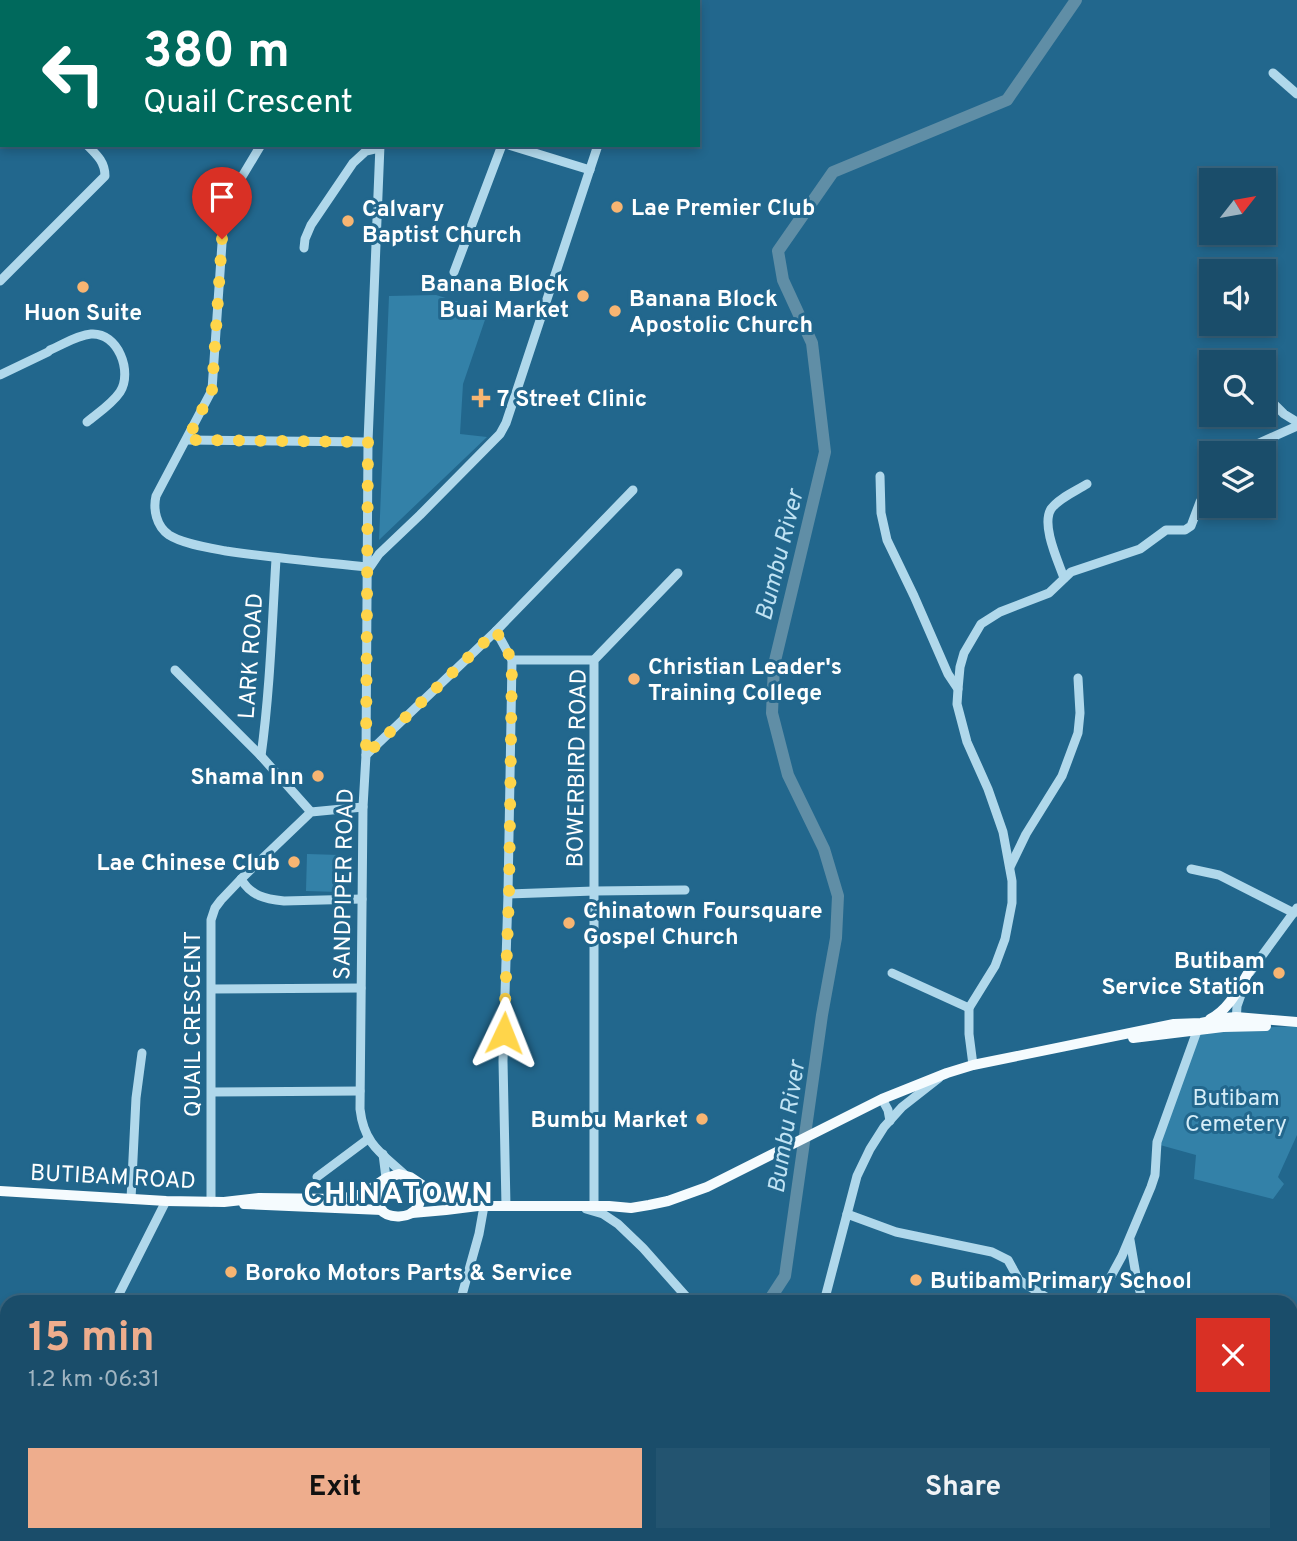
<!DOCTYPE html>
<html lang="en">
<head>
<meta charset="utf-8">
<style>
  body { margin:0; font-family:Overpass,sans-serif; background:#235470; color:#f1f3f6; height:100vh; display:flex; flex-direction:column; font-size:26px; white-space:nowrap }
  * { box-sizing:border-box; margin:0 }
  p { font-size:23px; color:#9fb4c1 }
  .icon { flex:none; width:38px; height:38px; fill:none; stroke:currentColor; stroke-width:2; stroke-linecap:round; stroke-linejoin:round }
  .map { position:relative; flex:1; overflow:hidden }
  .sheet { position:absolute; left:0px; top:1295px; width:1298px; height:247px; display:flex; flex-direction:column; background:#1a4d6a; border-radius:21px 21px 0 0; box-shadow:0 4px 10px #0003,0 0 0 2px #38647e }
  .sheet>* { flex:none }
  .guide { position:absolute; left:0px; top:0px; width:700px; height:147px; box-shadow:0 4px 10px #0003,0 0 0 2px #38647e; background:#00695c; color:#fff; overflow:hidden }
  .needle { width:46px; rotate:59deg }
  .controls { position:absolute; left:1199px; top:168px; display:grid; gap:14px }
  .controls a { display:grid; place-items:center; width:77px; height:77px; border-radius:0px; background:#1a4d6a; box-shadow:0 4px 10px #0003,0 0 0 2px #38647e; font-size:35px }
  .pin { position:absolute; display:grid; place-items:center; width:60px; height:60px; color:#fff; margin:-72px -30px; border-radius:50% 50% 50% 0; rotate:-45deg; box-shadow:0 0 7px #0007 }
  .pin .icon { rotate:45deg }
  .me { position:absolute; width:77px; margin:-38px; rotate:2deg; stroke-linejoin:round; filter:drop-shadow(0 0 5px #0008) }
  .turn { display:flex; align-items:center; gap:24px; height:147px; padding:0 28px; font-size:32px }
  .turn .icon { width:91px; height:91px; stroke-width:2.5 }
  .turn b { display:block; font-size:49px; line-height:60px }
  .round { display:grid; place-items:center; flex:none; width:74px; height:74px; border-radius:0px; background:#235470 }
  .summary { display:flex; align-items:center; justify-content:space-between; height:119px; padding:0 28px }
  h1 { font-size:42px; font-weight:700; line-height:52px; color:#eead8d }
  .action { display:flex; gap:14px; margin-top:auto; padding:14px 28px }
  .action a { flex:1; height:80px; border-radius:0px; background:#eead8d; color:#111; font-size:28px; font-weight:700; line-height:80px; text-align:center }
  .action a+a { background:#235470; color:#f1f3f6 }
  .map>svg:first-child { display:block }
</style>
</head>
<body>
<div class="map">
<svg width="1297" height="1541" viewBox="0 0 1297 1541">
  <rect width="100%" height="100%" fill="#22678d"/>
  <g fill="#3381a8">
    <path d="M436,295L488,311L463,384L460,434L487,437L379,540L389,296Z"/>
    <path d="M307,854L340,855L339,892L306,891Z"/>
    <path d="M1297,1026V1135L1278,1177L1284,1184L1273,1199L1194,1179L1196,1155L1160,1145L1197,1031Z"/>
  </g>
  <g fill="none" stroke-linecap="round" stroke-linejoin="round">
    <g stroke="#608ea6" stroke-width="12">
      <path d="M766,1302L770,1299L785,1276L822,1015L836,938L838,896L824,849L788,775L772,713L774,665L825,452L812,343L783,280L778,251L833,172L1007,100L1076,0"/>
      <path d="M535,1541L538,1535"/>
    </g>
    <g stroke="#b0d8eb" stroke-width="9">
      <path d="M106,0L108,2"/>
      <path d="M635,0L640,2"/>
      <path d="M385,2V0"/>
      <path d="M648,2V0"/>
      <path d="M0,56L2,57"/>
      <path d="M1273,73L1297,94"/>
      <path d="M261,145L228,200L224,214L212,390L156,496C153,509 156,526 169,535C183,544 210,548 226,551C273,558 319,562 366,567"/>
      <path d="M380,145L368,442L366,755L363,807L360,1109C364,1144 381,1153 405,1175"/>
      <path d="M509,145L590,170"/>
      <path d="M304,248L305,239L311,225L353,163L366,151L379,148"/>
      <path d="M454,272L502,145"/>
      <path d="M0,281L105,176C105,162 97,155 87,145"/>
      <path d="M50,350C62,345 77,335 91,334C118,332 133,372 120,392C112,404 98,413 87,422"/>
      <path d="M0,375L48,352"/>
      <path d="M1264,394L1284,414L1297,422"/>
      <path d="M187,440L368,442"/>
      <path d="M1245,453L1259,443L1297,426"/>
      <path d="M880,476L881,513L887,540L914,596L948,674L958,689L957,704L967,742L988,789L1003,832L1012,881V903L1005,939L995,966L969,1008V1034L973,1065"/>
      <path d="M368,570L379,554L420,515L500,434L506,423L598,145"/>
      <path d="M1064,578C1058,561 1041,525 1051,509C1059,498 1076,491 1087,484"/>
      <path d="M496,631L512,660L508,894L503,1061L506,1206"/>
      <path d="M512,660H594"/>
      <path d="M175,670L261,756L311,812"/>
      <path d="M958,689L960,667L964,653L981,624L1000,612L1049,593L1071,572L1140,549L1166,530H1185L1191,526L1200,502L1211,483"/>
      <path d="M366,755L496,631L633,490"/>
      <path d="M261,756C270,691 272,625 276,559"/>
      <path d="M1010,867L1026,834L1062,776L1078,733L1080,713L1078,678"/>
      <path d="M1191,869L1219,875L1294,913"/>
      <path d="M241,879C251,896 265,899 284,901L362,899"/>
      <path d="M508,894L594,891L685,890"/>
      <path d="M1250,972L1297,908"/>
      <path d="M892,973L969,1008"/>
      <path d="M212,989L361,988"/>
      <path d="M1236,1023L1237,1006L1243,989"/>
      <path d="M212,1092L360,1091"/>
      <path d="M882,1099L888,1110L890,1121"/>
      <path d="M383,1154L386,1178"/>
      <path d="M317,1177L368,1139"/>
      <path d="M131,1199L136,1098L142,1053"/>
      <path d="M211,1202V920L215,908L221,900L241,879L311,812L363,807"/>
      <path d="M594,1206V660L678,573"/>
      <path d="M586,1209L603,1214L618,1224L643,1248L691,1302"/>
      <path d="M847,1214L896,1232L992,1252L1008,1260L1019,1280L1054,1302"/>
      <path d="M1130,1240L1137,1281L1143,1302"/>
      <path d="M115,1302L166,1201"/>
      <path d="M460,1302L479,1234L484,1206"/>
      <path d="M824,1302L857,1176L870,1149L884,1127L902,1107L939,1078"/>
      <path d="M1097,1302L1122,1256L1151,1187L1155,1175L1157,1142L1197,1031"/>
      <path d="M0,1397L7,1399"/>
      <path d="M0,1484L7,1477"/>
      <path d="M143,1535L147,1541"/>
      <path d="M1079,1535L1087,1541"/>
      <path d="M1288,1535L1289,1541"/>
      <path d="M61,1541L66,1535"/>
      <path d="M575,1541L576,1535"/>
      <path d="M732,1541L735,1535"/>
      <path d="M914,1541V1535"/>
    </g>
    <g stroke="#f5fbfe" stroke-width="10">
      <path d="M4,2L6,0"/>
      <path d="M1210,1019C1231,1009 1241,983 1253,965"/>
      <path d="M1133,1038L1223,1027L1266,1026"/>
      <path d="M381,1183C356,1229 443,1227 414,1181"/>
      <path d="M0,1191L166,1201L224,1202L259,1198L340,1199L363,1194L386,1178L399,1174L410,1177L437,1195L472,1204"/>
      <path d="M244,1204L382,1210"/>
      <path d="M412,1213L446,1210L478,1206H609L631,1208L649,1205L668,1201L707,1187L882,1099L947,1073L973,1065L1174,1024L1201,1023L1225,1018L1236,1017L1297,1022"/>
    </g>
  </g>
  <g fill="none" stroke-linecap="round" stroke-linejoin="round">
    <path stroke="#ffd54a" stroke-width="12" stroke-dasharray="0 21.6" d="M222,239L212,390L187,440L368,442L366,755L496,631L512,660L509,894L504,1033"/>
  </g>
  <g fill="#f7b572" stroke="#22678d" stroke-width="2.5">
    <circle cx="617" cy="207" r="7"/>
    <circle cx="348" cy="221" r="7"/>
    <circle cx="83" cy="287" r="7"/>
    <circle cx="583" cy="296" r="7"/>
    <circle cx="615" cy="311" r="7"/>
    <path d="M477.5 387.5h7v7h7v7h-7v7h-7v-7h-7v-7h7z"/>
    <circle cx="634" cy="679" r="7"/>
    <circle cx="318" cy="776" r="7"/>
    <circle cx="294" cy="862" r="7"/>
    <circle cx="569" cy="923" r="7"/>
    <circle cx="1279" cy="973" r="7"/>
    <circle cx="702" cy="1119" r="7"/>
    <circle cx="231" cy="1272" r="7"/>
    <circle cx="916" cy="1280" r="7"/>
  </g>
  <g text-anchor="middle" stroke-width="6" stroke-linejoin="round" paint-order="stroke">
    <g font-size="23" font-weight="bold" fill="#fff" stroke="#22678d" text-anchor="start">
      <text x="631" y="215">Lae Premier Club</text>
      <text x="362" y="216">Calvary<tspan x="362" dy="26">Baptist Church</tspan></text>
      <text x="569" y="291" text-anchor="end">Banana Block<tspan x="569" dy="26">Buai Market</tspan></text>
      <text x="629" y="306">Banana Block<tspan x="629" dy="26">Apostolic Church</tspan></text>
      <text x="83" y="320" text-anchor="middle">Huon Suite</text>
      <text x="497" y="406">7 Street Clinic</text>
      <text x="648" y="674">Christian Leader's<tspan x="648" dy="26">Training College</tspan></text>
      <text x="304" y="784" text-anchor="end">Shama Inn</text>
      <text x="280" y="870" text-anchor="end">Lae Chinese Club</text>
      <text x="583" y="918">Chinatown Foursquare<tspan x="583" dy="26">Gospel Church</tspan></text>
      <text x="1265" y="968" text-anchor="end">Butibam<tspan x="1265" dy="26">Service Station</tspan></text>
      <text x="688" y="1127" text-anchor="end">Bumbu Market</text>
      <text x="245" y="1280">Boroko Motors Parts &amp; Service</text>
      <text x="930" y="1288">Butibam Primary School</text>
    </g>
    <g font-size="23" fill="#fff" stroke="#22678d">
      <text transform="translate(250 656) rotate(-86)" y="8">LARK ROAD</text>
      <text transform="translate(576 768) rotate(-89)" y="8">BOWERBIRD ROAD</text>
      <text transform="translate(343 884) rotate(-89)" y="8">SANDPIPER ROAD</text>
      <text transform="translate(192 1024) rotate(-90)" y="8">QUAIL CRESCENT</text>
      <text transform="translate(113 1176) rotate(3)" y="8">BUTIBAM ROAD</text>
    </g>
    <g font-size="23" fill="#d5edf8" stroke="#22678d">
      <text x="1236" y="1105">Butibam<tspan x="1236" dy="26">Cemetery</tspan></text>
    </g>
    <g font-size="24" font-style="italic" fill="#bfe2f3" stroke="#22678d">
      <text transform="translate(779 555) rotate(-76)" y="8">Bumbu River</text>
      <text transform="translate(786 1127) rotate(-81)" y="8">Bumbu River</text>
    </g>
    <g font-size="30" font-weight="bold" letter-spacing="2" fill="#fff" stroke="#22678d">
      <text x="399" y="1203">CHINATOWN</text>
    </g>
  </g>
</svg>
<div class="controls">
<a><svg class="needle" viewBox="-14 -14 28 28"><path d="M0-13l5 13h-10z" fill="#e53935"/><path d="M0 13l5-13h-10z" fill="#9fb4c1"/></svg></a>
<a><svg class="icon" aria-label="sound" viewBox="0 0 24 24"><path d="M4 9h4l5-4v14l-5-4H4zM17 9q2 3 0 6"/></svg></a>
<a><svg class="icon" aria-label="search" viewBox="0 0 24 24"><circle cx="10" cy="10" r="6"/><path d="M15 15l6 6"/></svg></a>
<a><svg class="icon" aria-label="layers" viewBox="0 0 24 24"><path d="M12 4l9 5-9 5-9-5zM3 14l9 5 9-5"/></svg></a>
</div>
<div class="pin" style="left:222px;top:239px;background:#d93025"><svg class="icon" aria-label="arrive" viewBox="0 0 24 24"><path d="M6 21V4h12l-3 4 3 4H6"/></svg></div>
<svg class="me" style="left:504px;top:1033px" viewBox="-20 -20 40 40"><path d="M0-17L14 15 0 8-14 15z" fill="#ffd54a" stroke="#fff" stroke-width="4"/></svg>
<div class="guide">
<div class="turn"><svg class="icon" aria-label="left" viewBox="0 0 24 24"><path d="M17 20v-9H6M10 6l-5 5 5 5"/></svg><div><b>380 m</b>Quail Crescent</div></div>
</div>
<section class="sheet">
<div class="summary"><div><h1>15 min</h1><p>1.2 km · 06:31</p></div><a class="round" style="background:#d93025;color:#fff"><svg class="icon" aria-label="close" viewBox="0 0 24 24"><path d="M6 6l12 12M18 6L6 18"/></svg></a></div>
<div class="action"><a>Exit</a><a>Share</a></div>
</section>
</div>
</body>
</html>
